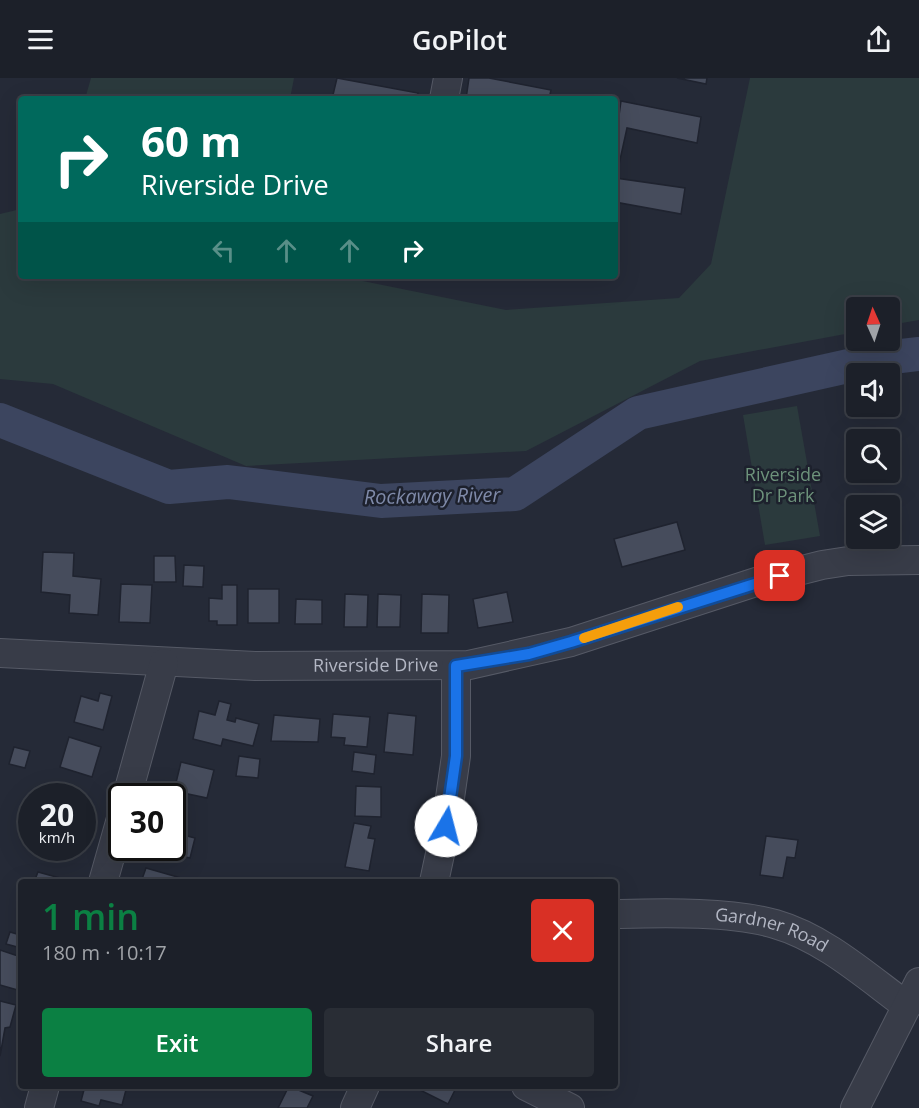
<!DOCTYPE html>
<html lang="en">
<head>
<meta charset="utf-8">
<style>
  body { margin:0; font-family:"Open Sans",sans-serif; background:#292d35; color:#f1f3f6; height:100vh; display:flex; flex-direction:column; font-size:22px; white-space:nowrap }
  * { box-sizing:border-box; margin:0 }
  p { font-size:20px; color:#a0a3a8 }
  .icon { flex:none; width:33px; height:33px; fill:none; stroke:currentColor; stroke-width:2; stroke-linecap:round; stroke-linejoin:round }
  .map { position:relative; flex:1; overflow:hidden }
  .side { position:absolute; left:18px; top:801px; width:600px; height:210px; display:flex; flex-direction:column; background:#1c2029; border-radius:6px; box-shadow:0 6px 24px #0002,0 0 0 2px #3a3e46 }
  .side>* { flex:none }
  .top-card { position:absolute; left:18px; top:18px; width:600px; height:183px; border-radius:6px; box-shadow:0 6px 24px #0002,0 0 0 2px #3a3e46; background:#00695c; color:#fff; overflow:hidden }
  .needle { width:39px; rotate:357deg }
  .fabs { position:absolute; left:846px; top:219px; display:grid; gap:12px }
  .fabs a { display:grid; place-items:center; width:54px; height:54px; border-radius:6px; background:#1c2029; box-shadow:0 6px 24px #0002,0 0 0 2px #3a3e46; font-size:30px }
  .speed { position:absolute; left:18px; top:705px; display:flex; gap:12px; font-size:30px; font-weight:700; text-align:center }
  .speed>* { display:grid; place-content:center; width:78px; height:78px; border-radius:50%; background:#1c2029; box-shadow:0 6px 24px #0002,0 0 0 2px #3a3e46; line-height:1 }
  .speed small { font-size:15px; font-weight:400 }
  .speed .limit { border:3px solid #111; border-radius:9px; background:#fff; color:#111 }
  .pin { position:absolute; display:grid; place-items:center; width:51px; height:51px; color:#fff; margin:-26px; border-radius:12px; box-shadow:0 3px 9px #0006 }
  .me { position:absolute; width:66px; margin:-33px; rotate:8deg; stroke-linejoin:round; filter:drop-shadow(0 0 4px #0008) }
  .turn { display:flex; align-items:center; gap:21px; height:126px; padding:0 24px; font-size:27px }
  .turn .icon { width:78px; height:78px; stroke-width:2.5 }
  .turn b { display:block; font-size:42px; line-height:51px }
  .lanes { display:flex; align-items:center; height:57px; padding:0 24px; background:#0003; justify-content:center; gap:30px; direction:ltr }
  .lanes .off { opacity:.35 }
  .round { display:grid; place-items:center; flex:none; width:63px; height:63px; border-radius:6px; background:#292d35 }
  .head { display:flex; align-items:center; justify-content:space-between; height:102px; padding:0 24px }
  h1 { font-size:36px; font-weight:600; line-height:45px; color:#0b8043 }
  .action { display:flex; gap:12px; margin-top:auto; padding:12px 24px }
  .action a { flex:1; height:69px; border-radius:6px; background:#0b8043; color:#fff; font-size:24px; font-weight:600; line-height:69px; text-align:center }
  .action a+a { background:#292d35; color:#f1f3f6 }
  header { display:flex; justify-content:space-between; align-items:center; height:78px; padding:0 24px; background:#1c2029; font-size:27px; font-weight:600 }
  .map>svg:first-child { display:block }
</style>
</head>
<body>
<header><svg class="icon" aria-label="menu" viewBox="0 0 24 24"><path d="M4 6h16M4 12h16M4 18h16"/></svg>GoPilot<svg class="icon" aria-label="share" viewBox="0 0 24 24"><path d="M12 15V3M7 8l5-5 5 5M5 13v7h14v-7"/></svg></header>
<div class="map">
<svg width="919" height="1030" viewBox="0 0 919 1030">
  <rect width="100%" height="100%" fill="#252a37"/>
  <g fill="#2b3a3d">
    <path d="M91,0H294L290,21H85Z"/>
    <path d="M750,0H919V242L890,247V230H856V254L700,283L526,373L246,388L53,306L0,301V136L21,131V198H338L506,232L679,220L711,186Z"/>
    <path d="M797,328L820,458L765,467L743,337Z"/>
  </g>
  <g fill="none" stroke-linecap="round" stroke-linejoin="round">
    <path stroke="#3c455f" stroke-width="34" d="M0,342L169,409L228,404L381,423L515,416L638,335L884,280L919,276"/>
  </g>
  <g fill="#464c5c" stroke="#1f232f" stroke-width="1.5">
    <path d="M337,0L418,15L417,21H332Z"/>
    <path d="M469,0H489L551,12L549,21H466Z"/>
    <path d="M677,0H707L706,6Z"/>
    <path d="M621,23L701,39L697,65L627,50L616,100L685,110L681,136L615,124V44L618,45Z"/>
    <path d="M677,444L685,472L622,489L614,461Z"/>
    <path d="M43,474L74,475L73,498L101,501L98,537L69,535L70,517L41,514Z"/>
    <path d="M154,478H175L176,504H154Z"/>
    <path d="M184,487L204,488L203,509L183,508Z"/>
    <path d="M121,506L152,507L150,545L119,544Z"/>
    <path d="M222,507H237V547H217V543H209V520L222,521Z"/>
    <rect x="248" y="511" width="31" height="34"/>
    <path d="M507,514L513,544L478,550L473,521Z"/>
    <path d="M345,516L368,517L367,549H344Z"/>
    <path d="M378,516L401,517L400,549H377Z"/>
    <path d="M422,516L449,517L448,555H421Z"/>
    <path d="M296,521L322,522V546H295Z"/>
    <path d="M100,615L112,618L103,652L74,644L81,618L98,623Z"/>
    <path d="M219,623L231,626L227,642L235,644L236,640L259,646L253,668L223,661L221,668L193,661L199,633L215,637Z"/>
    <path d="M388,635L416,638L413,677L384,674Z"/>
    <path d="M333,636L370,639L367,669L344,667L345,660L331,659Z"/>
    <path d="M274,637L320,641L318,664L271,663Z"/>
    <path d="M69,659L101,669L92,699L60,689Z"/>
    <path d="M14,669L30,673L25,690L9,686Z"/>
    <path d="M354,674L376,677L374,696L352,693Z"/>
    <path d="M239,678L260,681L258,700L236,698Z"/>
    <path d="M181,684L214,692L207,720L174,713Z"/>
    <path d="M356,708L381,709V739L355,738Z"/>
    <path d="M354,745L371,748L368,760L375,761L369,793L345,789Z"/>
    <path d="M172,754L195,760L190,780L152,771L172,770Z"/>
    <path d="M766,758L798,762L795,780L787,779L783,800L760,797Z"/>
    <path d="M146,790L181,800L180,804H141Z"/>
    <path d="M38,794L60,800L59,804H34Z"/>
    <path d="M21,844V870L6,866L10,854L17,856Z"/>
    <path d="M0,872L21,879V913L0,907Z"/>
    <path d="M0,923L16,927L10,949L5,950L0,978Z"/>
    <path d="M85,1008H127L122,1027L101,1022L99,1028L81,1023Z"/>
    <path d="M289,1008L313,1018L307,1030H278Z"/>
    <path d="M412,1008H457L448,1026Z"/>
  </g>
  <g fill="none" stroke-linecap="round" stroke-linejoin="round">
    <defs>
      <g id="minor">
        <path d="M444,21L448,0"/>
        <path id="s1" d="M0,575L255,588L469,587L571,564L759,503L822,487L848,483L919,482"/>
        <path d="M127,718L164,585"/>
        <path d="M103,804L122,737"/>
        <path d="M434,804L446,748L456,678V588"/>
        <path id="s2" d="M615,836C662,835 730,833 775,846C824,860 866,898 907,928"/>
        <path d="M526,1008L570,1030"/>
        <path d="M39,1030L45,1008"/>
        <path d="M355,1030L365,1008"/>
        <path d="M855,1030L919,904"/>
      </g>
    </defs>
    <use href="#minor" stroke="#565a66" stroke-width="30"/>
    <use href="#minor" stroke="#383c48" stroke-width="28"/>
  </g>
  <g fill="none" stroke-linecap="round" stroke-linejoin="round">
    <defs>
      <path id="route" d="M446,748L456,678V588L529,576L571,564L780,498"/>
    </defs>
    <use href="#route" stroke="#114b97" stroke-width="15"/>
    <use href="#route" stroke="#1a73e8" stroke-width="10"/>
    <path stroke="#f59e0b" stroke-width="10" d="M584,560L678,529"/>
  </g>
  <g text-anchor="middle" stroke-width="5" stroke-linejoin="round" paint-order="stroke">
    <g font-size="18" fill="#6d927b" stroke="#1d212d">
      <text x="783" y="403">Riverside<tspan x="783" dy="21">Dr Park</tspan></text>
    </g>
    <g font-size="18" fill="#b3b7c4" stroke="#1d212d">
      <text dy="6" stroke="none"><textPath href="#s1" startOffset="376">Riverside Drive</textPath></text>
      <text dy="6" stroke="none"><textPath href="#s2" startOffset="159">Gardner Road</textPath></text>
    </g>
    <g font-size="20" font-style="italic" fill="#7f8aa9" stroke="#1d212d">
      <text transform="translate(432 418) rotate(-1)" y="7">Rockaway River</text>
    </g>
  </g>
</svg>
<div class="fabs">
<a><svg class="needle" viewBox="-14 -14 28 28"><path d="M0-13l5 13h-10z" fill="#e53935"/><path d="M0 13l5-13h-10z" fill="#a0a3a8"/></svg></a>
<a><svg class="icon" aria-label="sound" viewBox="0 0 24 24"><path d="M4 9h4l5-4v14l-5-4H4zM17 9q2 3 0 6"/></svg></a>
<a><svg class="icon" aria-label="search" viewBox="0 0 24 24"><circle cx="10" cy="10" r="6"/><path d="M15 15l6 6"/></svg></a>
<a><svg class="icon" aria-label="layers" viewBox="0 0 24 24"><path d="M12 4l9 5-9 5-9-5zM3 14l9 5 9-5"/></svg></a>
</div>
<div class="speed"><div>20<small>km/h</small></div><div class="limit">30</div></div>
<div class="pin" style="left:780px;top:498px;background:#d93025"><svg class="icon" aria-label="arrive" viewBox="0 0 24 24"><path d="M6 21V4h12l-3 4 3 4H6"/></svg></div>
<svg class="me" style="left:446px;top:748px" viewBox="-20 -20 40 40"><circle r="19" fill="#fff"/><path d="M0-13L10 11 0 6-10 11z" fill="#1a73e8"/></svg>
<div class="top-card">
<div class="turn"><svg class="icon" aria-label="right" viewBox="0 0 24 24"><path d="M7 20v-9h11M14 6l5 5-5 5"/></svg><div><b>60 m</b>Riverside Drive</div></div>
<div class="lanes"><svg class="icon off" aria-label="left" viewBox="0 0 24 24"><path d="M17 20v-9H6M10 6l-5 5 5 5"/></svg><svg class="icon off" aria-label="ahead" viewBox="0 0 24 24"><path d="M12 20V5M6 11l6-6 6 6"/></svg><svg class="icon off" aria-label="ahead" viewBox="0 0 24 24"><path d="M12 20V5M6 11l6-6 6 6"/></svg><svg class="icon" aria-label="right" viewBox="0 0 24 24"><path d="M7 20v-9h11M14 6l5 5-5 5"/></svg></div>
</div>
<section class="side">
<div class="head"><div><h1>1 min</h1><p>180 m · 10:17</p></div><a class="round" style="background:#d93025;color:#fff"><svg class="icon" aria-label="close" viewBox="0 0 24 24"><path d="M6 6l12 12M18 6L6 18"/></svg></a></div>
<div class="action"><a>Exit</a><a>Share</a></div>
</section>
</div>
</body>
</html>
